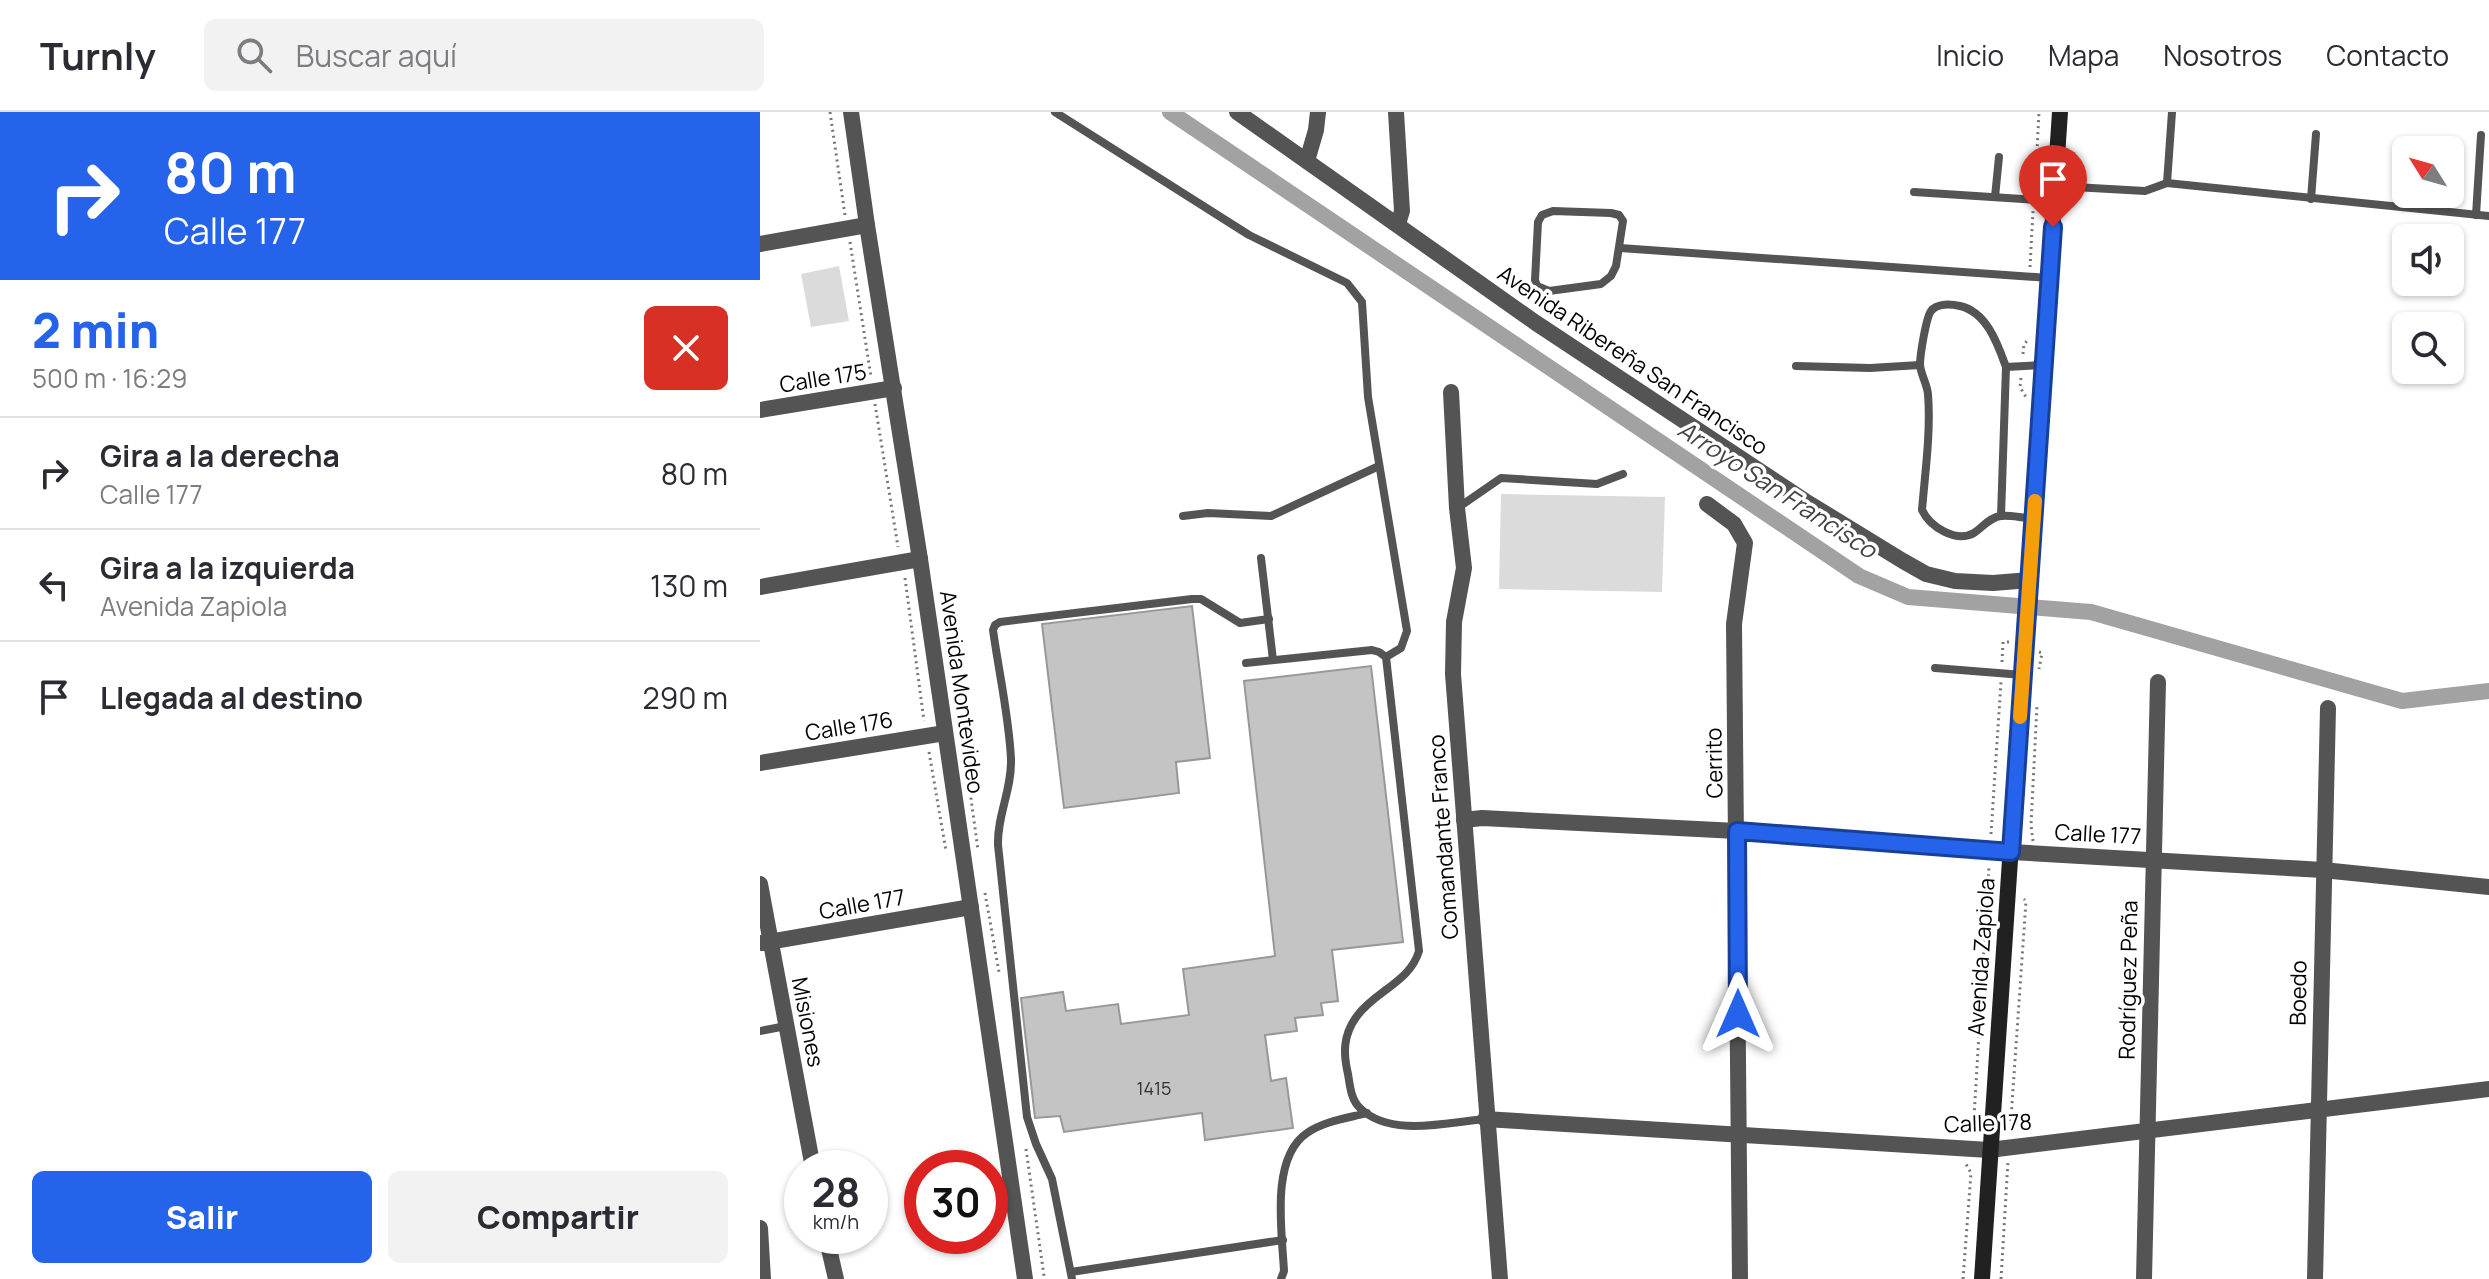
<!DOCTYPE html>
<html lang="es">
<head>
<meta charset="utf-8">
<style>
  body { margin:0; font-family:Manrope,sans-serif; background:#f2f2f3; color:#2b2b33; height:100vh; display:flex; flex-direction:column; font-size:30px; white-space:nowrap }
  * { box-sizing:border-box; margin:0 }
  p { font-size:26px; color:#7c7c81 }
  .icon { flex:none; width:44px; height:44px; fill:none; stroke:currentColor; stroke-width:2; stroke-linecap:round; stroke-linejoin:round }
  .map { position:relative; flex:1; overflow:hidden }
  .panel { display:flex; flex-direction:column; background:#fff; width:760px }
  .panel>* { flex:none }
  .guide { background:#2563eb; color:#fff; overflow:hidden }
  .needle { width:52px; rotate:307deg }
  .tools { position:absolute; left:1632px; top:24px; display:grid; gap:16px }
  .tools a { display:grid; place-items:center; width:72px; height:72px; border-radius:12px; background:#fff; box-shadow:0 2px 6px #0004; font-size:40px }
  .speed { position:absolute; left:24px; top:1038px; display:flex; gap:16px; font-size:40px; font-weight:700; text-align:center }
  .speed>* { display:grid; place-content:center; width:104px; height:104px; border-radius:50%; background:#fff; box-shadow:0 2px 6px #0004; line-height:1 }
  .speed small { font-size:20px; font-weight:400 }
  .speed .limit { border:12px solid #d22; background:#fff; color:#111 }
  .pin { position:absolute; display:grid; place-items:center; width:68px; height:68px; color:#fff; margin:-82px -34px; border-radius:50% 50% 50% 0; rotate:-45deg; box-shadow:0 0 8px #0007 }
  .pin .icon { rotate:45deg }
  .me { position:absolute; width:88px; margin:-44px; rotate:0deg; stroke-linejoin:round; filter:drop-shadow(0 0 6px #0008) }
  .turn { display:flex; align-items:center; gap:28px; height:168px; padding:0 32px; font-size:36px }
  .turn .icon { width:104px; height:104px; stroke-width:2.5 }
  .turn b { display:block; font-size:56px; line-height:68px }
  .round { display:grid; place-items:center; flex:none; width:84px; height:84px; border-radius:12px; background:#f2f2f3 }
  .headline { display:flex; align-items:center; justify-content:space-between; height:136px; padding:0 32px }
  h1 { font-size:48px; font-weight:800; line-height:60px; color:#2563eb }
  .cta { display:flex; gap:16px; margin-top:auto; padding:16px 32px }
  .cta a { flex:1; height:92px; border-radius:12px; background:#2563eb; color:#fff; font-size:32px; font-weight:800; line-height:92px; text-align:center }
  .cta a+a { background:#f2f2f3; color:#2b2b33 }
  ul { padding:0; list-style:none }
  li { display:flex; align-items:center; gap:24px; height:112px; padding:0 32px; border-top:2px solid #e1e1e2 }
  li div { flex:1 }
  li b { display:block; font-size:30px }
  li em { font-style:normal }
  header { display:flex; align-items:center; gap:48px; box-sizing:border-box; height:112px; padding:0 40px; background:#fff; border-bottom:2px solid #e1e1e2 }
  header strong { font-size:38px }
  nav { display:flex; gap:44px; margin-inline-start:auto; font-size:28px }
  .search { width:560px; height:72px; background:#f2f2f3; display:flex; align-items:center; gap:20px; box-sizing:border-box; padding:0 28px; border-radius:12px; color:#7c7c81; font-size:30px }
  main { display:flex; flex:1; min-height:0 }
  .map>svg:first-child { display:block }
</style>
</head>
<body>
<header>
<strong>Turnly</strong>
<div class="search"><svg class="icon" aria-label="search" viewBox="0 0 24 24"><circle cx="10" cy="10" r="6"/><path d="M15 15l6 6"/></svg>Buscar aquí</div>
<nav><a>Inicio</a><a>Mapa</a><a>Nosotros</a><a>Contacto</a></nav>
</header>
<main>
<section class="panel">
<div class="guide">
<div class="turn"><svg class="icon" aria-label="right" viewBox="0 0 24 24"><path d="M7 20v-9h11M14 6l5 5-5 5"/></svg><div><b>80 m</b>Calle 177</div></div>
</div>
<div class="headline"><div><h1>2 min</h1><p>500 m · 16:29</p></div><a class="round" style="background:#d93025;color:#fff"><svg class="icon" aria-label="close" viewBox="0 0 24 24"><path d="M6 6l12 12M18 6L6 18"/></svg></a></div>
<ul>
<li><svg class="icon" aria-label="right" viewBox="0 0 24 24"><path d="M7 20v-9h11M14 6l5 5-5 5"/></svg><div><b>Gira a la derecha</b><p>Calle 177</p></div><em>80 m</em></li>
<li><svg class="icon" aria-label="left" viewBox="0 0 24 24"><path d="M17 20v-9H6M10 6l-5 5 5 5"/></svg><div><b>Gira a la izquierda</b><p>Avenida Zapiola</p></div><em>130 m</em></li>
<li><svg class="icon" aria-label="arrive" viewBox="0 0 24 24"><path d="M6 21V4h12l-3 4 3 4H6"/></svg><div><b>Llegada al destino</b></div><em>290 m</em></li>
</ul>
<div class="cta"><a>Salir</a><a>Compartir</a></div>
</section>
<div class="map">
<svg width="1729" height="1167" viewBox="0 0 1729 1167">
  <rect width="100%" height="100%" fill="#fff"/>
  <g fill="#dbdbdb">
    <path d="M79,154L89,209L51,215L41,162Z"/>
    <path d="M741,382L905,385L902,480L739,477Z"/>
  </g>
  <g fill="none" stroke-linecap="round" stroke-linejoin="round">
    <path stroke="#a2a2a2" stroke-width="16" d="M410,0L1099,464L1148,485L1331,500L1642,589L1729,579"/>
  </g>
  <g fill="#c4c4c4" stroke="#989898" stroke-width="2">
    <path d="M432,494L450,646L416,650L419,681L304,696L282,512Z"/>
    <path d="M611,554L643,830L572,838L578,889L561,891L563,903L535,906L537,919L505,923L511,969L526,966L533,1016L445,1028L442,1001L304,1020L300,1004L275,1006L261,886L303,880L306,899L358,892L361,912L429,903L423,857L515,844L484,569Z"/>
  </g>
  <g fill="none" stroke-linecap="round" stroke-linejoin="round">
    <g stroke="#767676" stroke-width="3" stroke-dasharray="2 4" stroke-linecap="butt">
      <path d="M70,0L85,103"/>
      <path d="M1312,66L1314,38"/>
      <path d="M1275,76L1279,0"/>
      <path d="M90,130L111,265"/>
      <path d="M1270,155L1273,99"/>
      <path d="M1263,242L1264,232L1268,228"/>
      <path d="M1261,266L1260,275L1266,285"/>
      <path d="M115,292L138,435"/>
      <path d="M145,466L164,609"/>
      <path d="M1279,540L1282,541L1279,557"/>
      <path d="M1242,550L1243,530H1251"/>
      <path d="M169,640L186,739"/>
      <path d="M206,650L218,738"/>
      <path d="M1231,722L1241,570"/>
      <path d="M1273,729L1271,713L1277,593"/>
      <path d="M225,781L239,860"/>
      <path d="M1250,1021L1266,789L1264,787"/>
      <path d="M1213,1022L1229,754"/>
      <path d="M266,1037L284,1164"/>
      <path d="M1203,1167L1211,1061L1206,1052"/>
      <path d="M1241,1167L1248,1049"/>
    </g>
    <g stroke="#545454" stroke-width="8">
      <path d="M295,0L489,123L587,171L602,190L608,285L647,519L641,536L626,545"/>
      <path d="M1407,71L1412,0"/>
      <path d="M1296,74L1385,79L1407,71L1729,104"/>
      <path d="M1154,80L1295,89"/>
      <path d="M1235,85L1239,45"/>
      <path d="M1551,87L1556,22"/>
      <path d="M793,99L851,101L859,103L863,109L856,154L851,164L841,172L789,179L777,174L775,168L778,110L782,103Z"/>
      <path d="M1716,103L1721,23"/>
      <path d="M860,136L1289,166"/>
      <path d="M1036,254L1110,256L1160,253"/>
      <path d="M699,395L741,366L837,372L863,362"/>
      <path d="M423,404L448,401L511,404L619,354"/>
      <path d="M1241,404L1246,255"/>
      <path d="M1272,406C1263,406 1250,403 1241,404C1230,405 1223,415 1214,421C1196,431 1170,415 1162,398C1165,361 1171,320 1168,282C1167,272 1161,263 1160,253C1160,243 1166,206 1171,199C1177,191 1191,192 1200,194C1227,200 1238,233 1246,255L1283,253"/>
      <path d="M501,446L513,548"/>
      <path d="M486,551L612,538L619,540L626,545L659,839C650,870 615,879 597,904C583,923 583,941 588,962C590,974 591,988 600,996C630,1026 689,1010 725,1007"/>
      <path d="M1175,556L1263,563"/>
      <path d="M0,919L26,914"/>
      <path d="M311,1160L523,1128"/>
      <path d="M312,1167L292,1067L276,1032L267,1005L238,733C237,703 252,678 251,647C249,605 239,561 233,518L235,513L240,510L432,487H441L480,511L509,507"/>
      <path d="M521,1167L524,1159C522,1120 510,1046 547,1021C564,1009 588,1006 607,1001"/>
    </g>
    <g stroke="#545454" stroke-width="16">
      <path d="M477,0L776,211L1045,389L1143,449L1166,462L1195,469L1233,471L1270,468"/>
      <path d="M636,0L642,99L638,112"/>
      <path d="M547,49L556,18L558,0"/>
      <path d="M0,132L107,113"/>
      <path d="M691,280L697,396L704,456L694,510L693,562L740,1167"/>
      <path d="M0,298L134,276"/>
      <path d="M947,392L974,412L985,431L974,512L980,1167"/>
      <path d="M0,475L160,447"/>
      <path d="M0,651L185,621"/>
      <path d="M704,708L722,706L977,719L1251,740L1563,758L1729,775"/>
      <path d="M0,772L53,1056"/>
      <path d="M2,831L211,795"/>
      <path d="M725,1007L1229,1038L1729,977"/>
      <path d="M0,1116L3,1167"/>
      <path d="M66,1124L76,1167"/>
      <path d="M1384,1167L1398,570"/>
      <path d="M1555,1167L1568,596"/>
    </g>
    <path stroke="#545454" stroke-width="16" d="M91,0L107,113L160,447L265,1167"/>
    <path stroke="#212121" stroke-width="16" d="M1222,1167L1300,0"/>
  </g>
  <g fill="none" stroke-linecap="round" stroke-linejoin="round">
    <defs>
      <path id="route" d="M978,902L977,719L1251,740L1293,115"/>
    </defs>
    <use href="#route" stroke="#184099" stroke-width="20"/>
    <use href="#route" stroke="#2563eb" stroke-width="14"/>
    <path stroke="#f59e0b" stroke-width="14" d="M1260,605L1275,389"/>
  </g>
  <g text-anchor="middle" stroke-width="7" stroke-linejoin="round" paint-order="stroke">
    <g font-size="18" fill="#313131">
      <text x="394" y="983">1415</text>
    </g>
    <g font-size="22" fill="#000" stroke="#fff">
      <text transform="translate(873 248) rotate(34)" y="8">Avenida Ribereña San Francisco</text>
      <text transform="translate(63 266) rotate(-9)" y="8">Calle 175</text>
      <text transform="translate(202 580) rotate(82)" y="8">Avenida Montevideo</text>
      <text transform="translate(89 614) rotate(-9)" y="8">Calle 176</text>
      <text transform="translate(954 651) rotate(-91)" y="8">Cerrito</text>
      <text transform="translate(1338 722) rotate(3)" y="8">Calle 177</text>
      <text transform="translate(683 725) rotate(-94)" y="8">Comandante Franco</text>
      <text transform="translate(102 792) rotate(-10)" y="8">Calle 177</text>
      <text transform="translate(1221 845) rotate(-86)" y="8">Avenida Zapiola</text>
      <text transform="translate(1368 868) rotate(-89)" y="8">Rodríguez Peña</text>
      <text transform="translate(1538 881) rotate(-89)" y="8">Boedo</text>
      <text transform="translate(48 910) rotate(79)" y="8">Misiones</text>
      <text transform="translate(1228 1011) rotate(-2)" y="8">Calle 178</text>
    </g>
    <g font-size="24" font-style="italic" fill="#434343" stroke="#fff">
      <text transform="translate(1017 378) rotate(33)" y="8">Arroyo San Francisco</text>
    </g>
  </g>
</svg>
<div class="tools">
<a><svg class="needle" viewBox="-14 -14 28 28"><path d="M0-13l5 13h-10z" fill="#e53935"/><path d="M0 13l5-13h-10z" fill="#7c7c81"/></svg></a>
<a><svg class="icon" aria-label="sound" viewBox="0 0 24 24"><path d="M4 9h4l5-4v14l-5-4H4zM17 9q2 3 0 6"/></svg></a>
<a><svg class="icon" aria-label="search" viewBox="0 0 24 24"><circle cx="10" cy="10" r="6"/><path d="M15 15l6 6"/></svg></a>
</div>
<div class="speed"><div>28<small>km/h</small></div><div class="limit">30</div></div>
<div class="pin" style="left:1293px;top:115px;background:#d93025"><svg class="icon" aria-label="arrive" viewBox="0 0 24 24"><path d="M6 21V4h12l-3 4 3 4H6"/></svg></div>
<svg class="me" style="left:978px;top:902px" viewBox="-20 -20 40 40"><path d="M0-17L14 15 0 8-14 15z" fill="#2563eb" stroke="#fff" stroke-width="4"/></svg>
</div>
</main>
</body>
</html>
